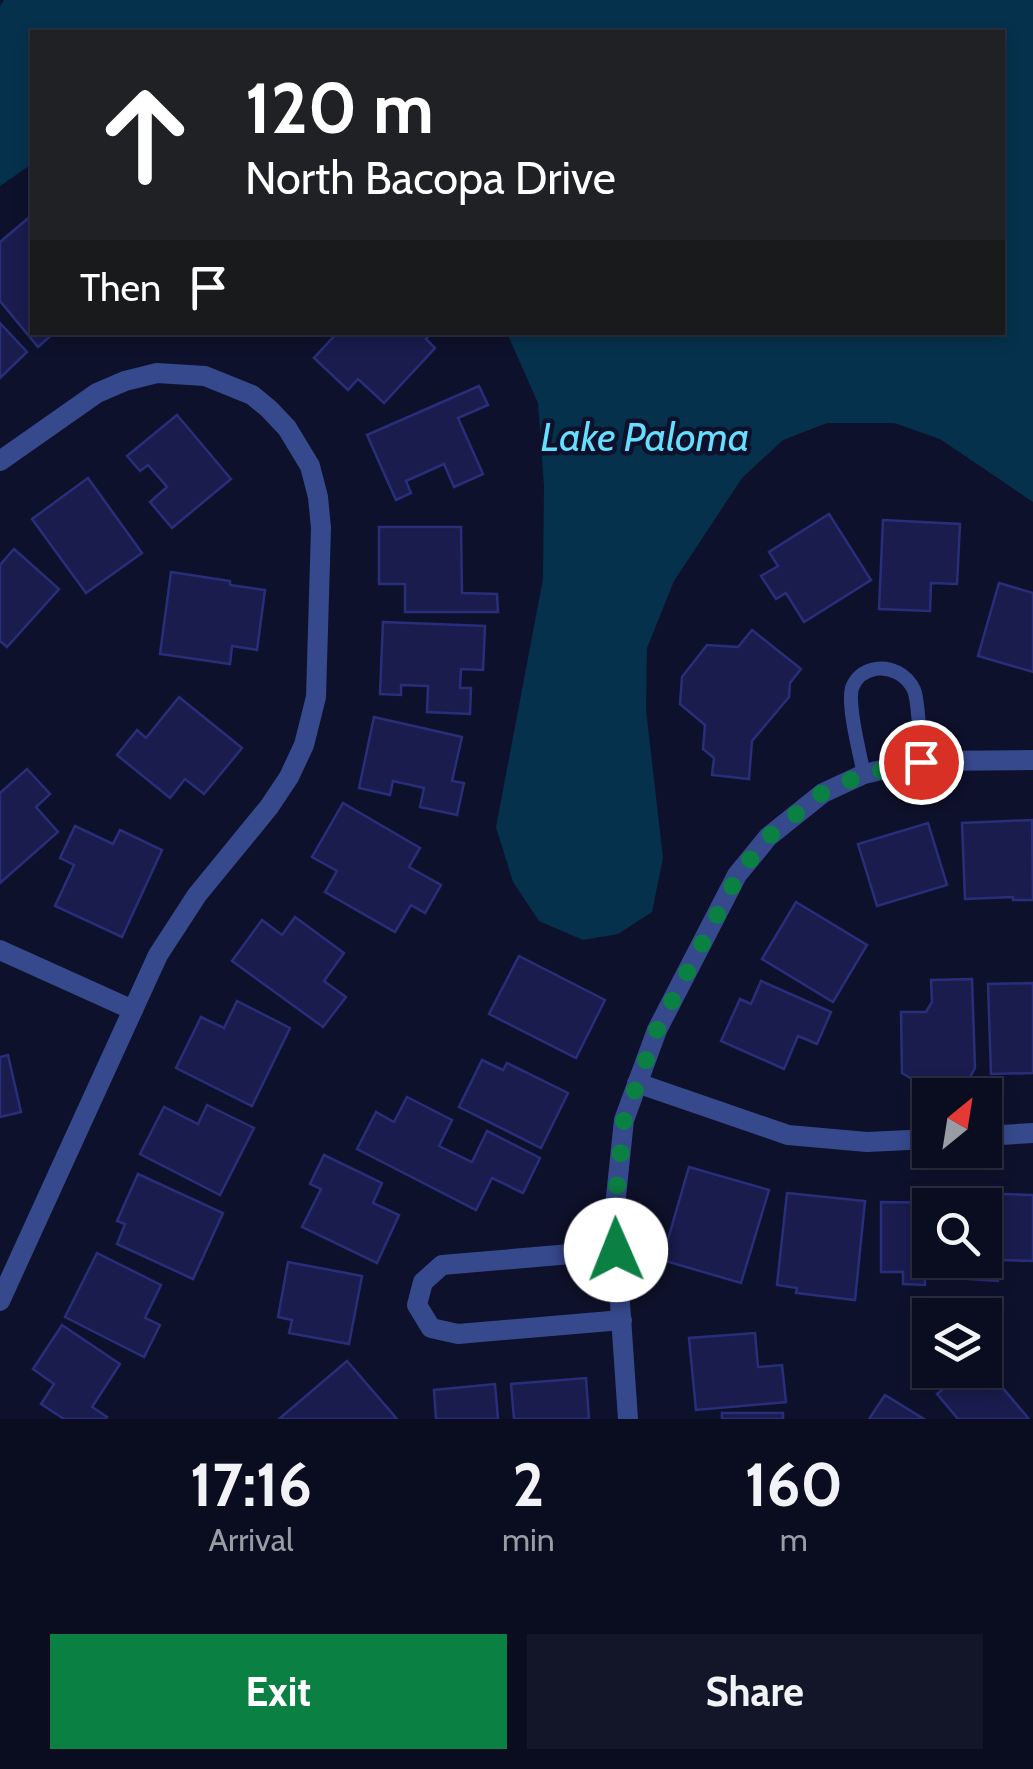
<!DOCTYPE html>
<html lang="en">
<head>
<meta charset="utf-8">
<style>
  body { margin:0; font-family:Cabin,sans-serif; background:#131629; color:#f1f3f6; height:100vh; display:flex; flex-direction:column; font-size:38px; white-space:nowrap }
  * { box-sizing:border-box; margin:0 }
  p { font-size:32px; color:#999ca5 }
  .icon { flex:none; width:55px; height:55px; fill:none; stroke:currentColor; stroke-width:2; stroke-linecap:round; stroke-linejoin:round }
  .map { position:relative; height:1419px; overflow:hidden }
  .sheet { display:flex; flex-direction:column; background:#0a0d20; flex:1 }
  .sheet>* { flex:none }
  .hud { position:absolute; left:30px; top:30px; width:975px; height:305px; border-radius:0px; box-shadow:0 5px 15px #0003,0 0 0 2px #2a2d3e; background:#202124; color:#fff; overflow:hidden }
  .needle { width:65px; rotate:30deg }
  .tools { position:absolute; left:912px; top:1078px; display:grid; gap:20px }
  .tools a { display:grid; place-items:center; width:90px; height:90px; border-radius:0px; background:#0a0d20; box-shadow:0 5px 15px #0003,0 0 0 2px #2a2d3e; font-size:50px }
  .pin { position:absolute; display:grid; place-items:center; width:85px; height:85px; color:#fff; margin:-42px; border:5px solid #fff; border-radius:50%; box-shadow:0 2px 10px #0007 }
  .me { position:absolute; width:110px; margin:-55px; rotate:359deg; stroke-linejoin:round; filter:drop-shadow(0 0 8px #0008) }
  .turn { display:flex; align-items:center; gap:35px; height:210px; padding:0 50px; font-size:45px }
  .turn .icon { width:130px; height:130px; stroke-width:2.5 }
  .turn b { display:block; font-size:70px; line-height:85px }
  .then { display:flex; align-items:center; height:95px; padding:0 50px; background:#0003; gap:20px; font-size:38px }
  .eta { display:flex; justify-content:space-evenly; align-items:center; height:170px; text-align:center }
  .eta b { font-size:60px; font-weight:800; line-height:70px }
  .primary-button { display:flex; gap:20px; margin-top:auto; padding:20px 50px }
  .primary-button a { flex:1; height:115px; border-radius:0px; background:#0b8043; color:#fff; font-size:40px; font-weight:800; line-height:115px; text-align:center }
  .primary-button a+a { background:#131629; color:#f1f3f6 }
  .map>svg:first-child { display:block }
</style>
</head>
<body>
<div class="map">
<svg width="1033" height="1419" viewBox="0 0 1033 1419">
  <rect width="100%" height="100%" fill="#0e112b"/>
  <path fill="#06314c" d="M4,0H1033V502L940,439L894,423H827L783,440L742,478L674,581L647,648L646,710L663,858L652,912L618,934L583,940L539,921L513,882L496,827L543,579L544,486L538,403L507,333L1002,332V32H32V164L0,186V6Z"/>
  <g fill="#191c4d" stroke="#292e7b" stroke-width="2.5">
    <path d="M32,215V332H55L38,347L0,301V242Z"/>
    <path d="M0,323L27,352L0,378Z"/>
    <path d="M338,332H432L426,339L435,348L384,403L358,379L348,390L314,358Z"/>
    <path d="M479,386L488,405L458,418L483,474L454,487L444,464L406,481L411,493L396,500L367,435Z"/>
    <path d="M177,415L231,479L172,528L150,502L167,487L148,465L140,471L127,456Z"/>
    <path d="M88,478L142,553L86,593L32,519Z"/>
    <path d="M829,514L871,580L804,622L786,593L776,599L761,576L778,566L769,552Z"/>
    <path d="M883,520L960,524L957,584L931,583L930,611L879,609Z"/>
    <path d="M379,527H461L462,593L497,594L498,612H405V584H379Z"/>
    <path d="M14,549L59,589L7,647L0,641V565Z"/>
    <path d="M171,572L230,581V585L265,590L257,650L232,646L230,664L160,654Z"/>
    <path d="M999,583L1033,593V672L978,656Z"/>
    <path d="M383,622L485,626L483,670L461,669L460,688H471L470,714L427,712L428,686L401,685V695L380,694Z"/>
    <path d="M752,630L801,669L790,683L789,697L752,741L749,779L712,775L714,758L703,749L705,725L680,704L682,677L707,645L738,647Z"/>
    <path d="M179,697L242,748L204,794L185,779L170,798L117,755L137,730L146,738Z"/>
    <path d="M374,717L462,737L452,781L464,783L457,815L420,807L424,788L393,781L390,795L359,788Z"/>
    <path d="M27,769L50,794L36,807L58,832L0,883V793Z"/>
    <path d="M343,803L420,848L409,867L441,885L425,913L411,905L395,932L325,892L337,871L312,857Z"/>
    <path d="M1032,820L1033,900H1013V897L965,899L962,823Z"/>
    <path d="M928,823L947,885L877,906L858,844Z"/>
    <path d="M75,826L113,844L120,830L162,850L122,937L55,906L74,865L60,858Z"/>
    <path d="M796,902L867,945L833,1002L762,959Z"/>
    <path d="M295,917L344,953L324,981L346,997L323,1027L232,961L262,920L282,935Z"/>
    <path d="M519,956L605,1000L576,1058L489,1014Z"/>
    <path d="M972,979L975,1068L969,1079L914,1080L902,1073L901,1012H926L932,1002L931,980Z"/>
    <path d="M761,981L831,1012L817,1044L798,1036L784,1069L721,1041L740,999L751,1004Z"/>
    <path d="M1033,983V1073L991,1074L988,984Z"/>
    <path d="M237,1001L290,1028L252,1106L176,1068L201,1017L224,1028Z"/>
    <path d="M8,1055L21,1112L0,1117V1057Z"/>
    <path d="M482,1060L503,1070L507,1063L568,1093L541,1148L459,1107Z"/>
    <path d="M407,1097L452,1120L439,1146L472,1162L487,1131L540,1158L523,1193L492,1178L476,1210L357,1149L376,1112L394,1122Z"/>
    <path d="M207,1105L254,1128L220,1195L140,1154L164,1107L198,1124Z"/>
    <path d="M324,1155L382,1183L373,1203L399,1215L377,1263L302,1227L321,1189L310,1184Z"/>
    <path d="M689,1167L769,1190L741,1283L662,1260Z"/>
    <path d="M138,1174L223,1213L193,1279L117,1244L125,1224L117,1221Z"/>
    <path d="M787,1193L865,1201L855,1300L796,1293L797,1288L777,1285Z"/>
    <path d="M971,1193L1033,1195V1261L999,1260L998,1281L969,1279L970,1260H985V1205H971Z"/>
    <path d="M881,1202L955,1203V1205H930V1260H954V1267H925V1285L903,1284V1272H881Z"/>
    <path d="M97,1253L161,1285L145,1318L160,1325L144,1357L65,1317Z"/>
    <path d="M288,1262L362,1276L349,1344L289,1333L292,1320L278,1317Z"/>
    <path d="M62,1325L120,1364L92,1407L107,1417L106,1419H64L41,1404L54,1384L33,1369Z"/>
    <path d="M755,1333L758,1367L782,1365L786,1402L696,1410L689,1338Z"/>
    <path d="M347,1361L397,1419H279Z"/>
    <path d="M985,1367L1029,1419H958L937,1394L966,1370H985Z"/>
    <path d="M586,1378L589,1419H514L511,1384Z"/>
    <path d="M495,1384L498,1419H436L434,1390Z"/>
    <path d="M885,1395L924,1419H869Z"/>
    <rect x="722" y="1413" width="61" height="6"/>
  </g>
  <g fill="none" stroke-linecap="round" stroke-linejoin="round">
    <path stroke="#36498d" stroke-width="14" d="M864,774C860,755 847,705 852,688C856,677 865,671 875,669C891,666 907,675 914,690C919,702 920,746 921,761"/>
    <g stroke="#36498d" stroke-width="20">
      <path d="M0,461L97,393L125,381L157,373L205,376L252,395L269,409L287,428L310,466L318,497L321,528L316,697L304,745L289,777L269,807L197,895L158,955L0,1301"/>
      <path d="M0,950L133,1010"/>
      <path d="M637,1083L788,1135L867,1142L930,1139"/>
      <path d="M985,1136L1033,1133"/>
      <path d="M617,1250L442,1265L423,1282L417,1305L431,1328L458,1334L622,1320"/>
      <path d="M628,1419L614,1216L624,1120L657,1030L737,875L768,837L823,793L864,774L921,761L1033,760"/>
    </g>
  </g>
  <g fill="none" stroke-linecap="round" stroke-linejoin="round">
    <path stroke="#0b8043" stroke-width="18" stroke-dasharray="0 32.4" d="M616,1250L614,1216L624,1120L657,1030L738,875L768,837L822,793L864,774L921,762"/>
  </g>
  <g text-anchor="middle" stroke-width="9" stroke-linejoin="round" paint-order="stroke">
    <g font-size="40" font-style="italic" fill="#66dfff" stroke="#0e112b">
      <text x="645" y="451">Lake Paloma</text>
    </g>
  </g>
</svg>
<div class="tools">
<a><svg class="needle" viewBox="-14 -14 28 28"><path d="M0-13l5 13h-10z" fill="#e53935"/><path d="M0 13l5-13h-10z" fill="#999ca5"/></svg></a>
<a><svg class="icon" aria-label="search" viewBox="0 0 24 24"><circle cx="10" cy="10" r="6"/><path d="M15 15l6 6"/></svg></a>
<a><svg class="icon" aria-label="layers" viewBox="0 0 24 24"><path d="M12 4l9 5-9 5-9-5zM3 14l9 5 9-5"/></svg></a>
</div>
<div class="pin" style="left:921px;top:762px;background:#d93025"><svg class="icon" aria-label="arrive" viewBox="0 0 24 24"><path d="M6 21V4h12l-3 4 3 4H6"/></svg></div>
<svg class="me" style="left:616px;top:1250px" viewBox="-20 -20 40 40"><circle r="19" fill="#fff"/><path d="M0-13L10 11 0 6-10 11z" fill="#0b8043"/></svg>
<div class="hud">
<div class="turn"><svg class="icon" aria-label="ahead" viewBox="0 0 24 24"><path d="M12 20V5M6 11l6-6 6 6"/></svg><div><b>120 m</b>North Bacopa Drive</div></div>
<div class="then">Then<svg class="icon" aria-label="arrive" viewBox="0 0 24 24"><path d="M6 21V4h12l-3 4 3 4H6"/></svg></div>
</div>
</div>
<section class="sheet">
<div class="eta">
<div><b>17:16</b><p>Arrival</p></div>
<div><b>2</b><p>min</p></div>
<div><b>160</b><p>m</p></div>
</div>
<div class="primary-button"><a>Exit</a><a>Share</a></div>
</section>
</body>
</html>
